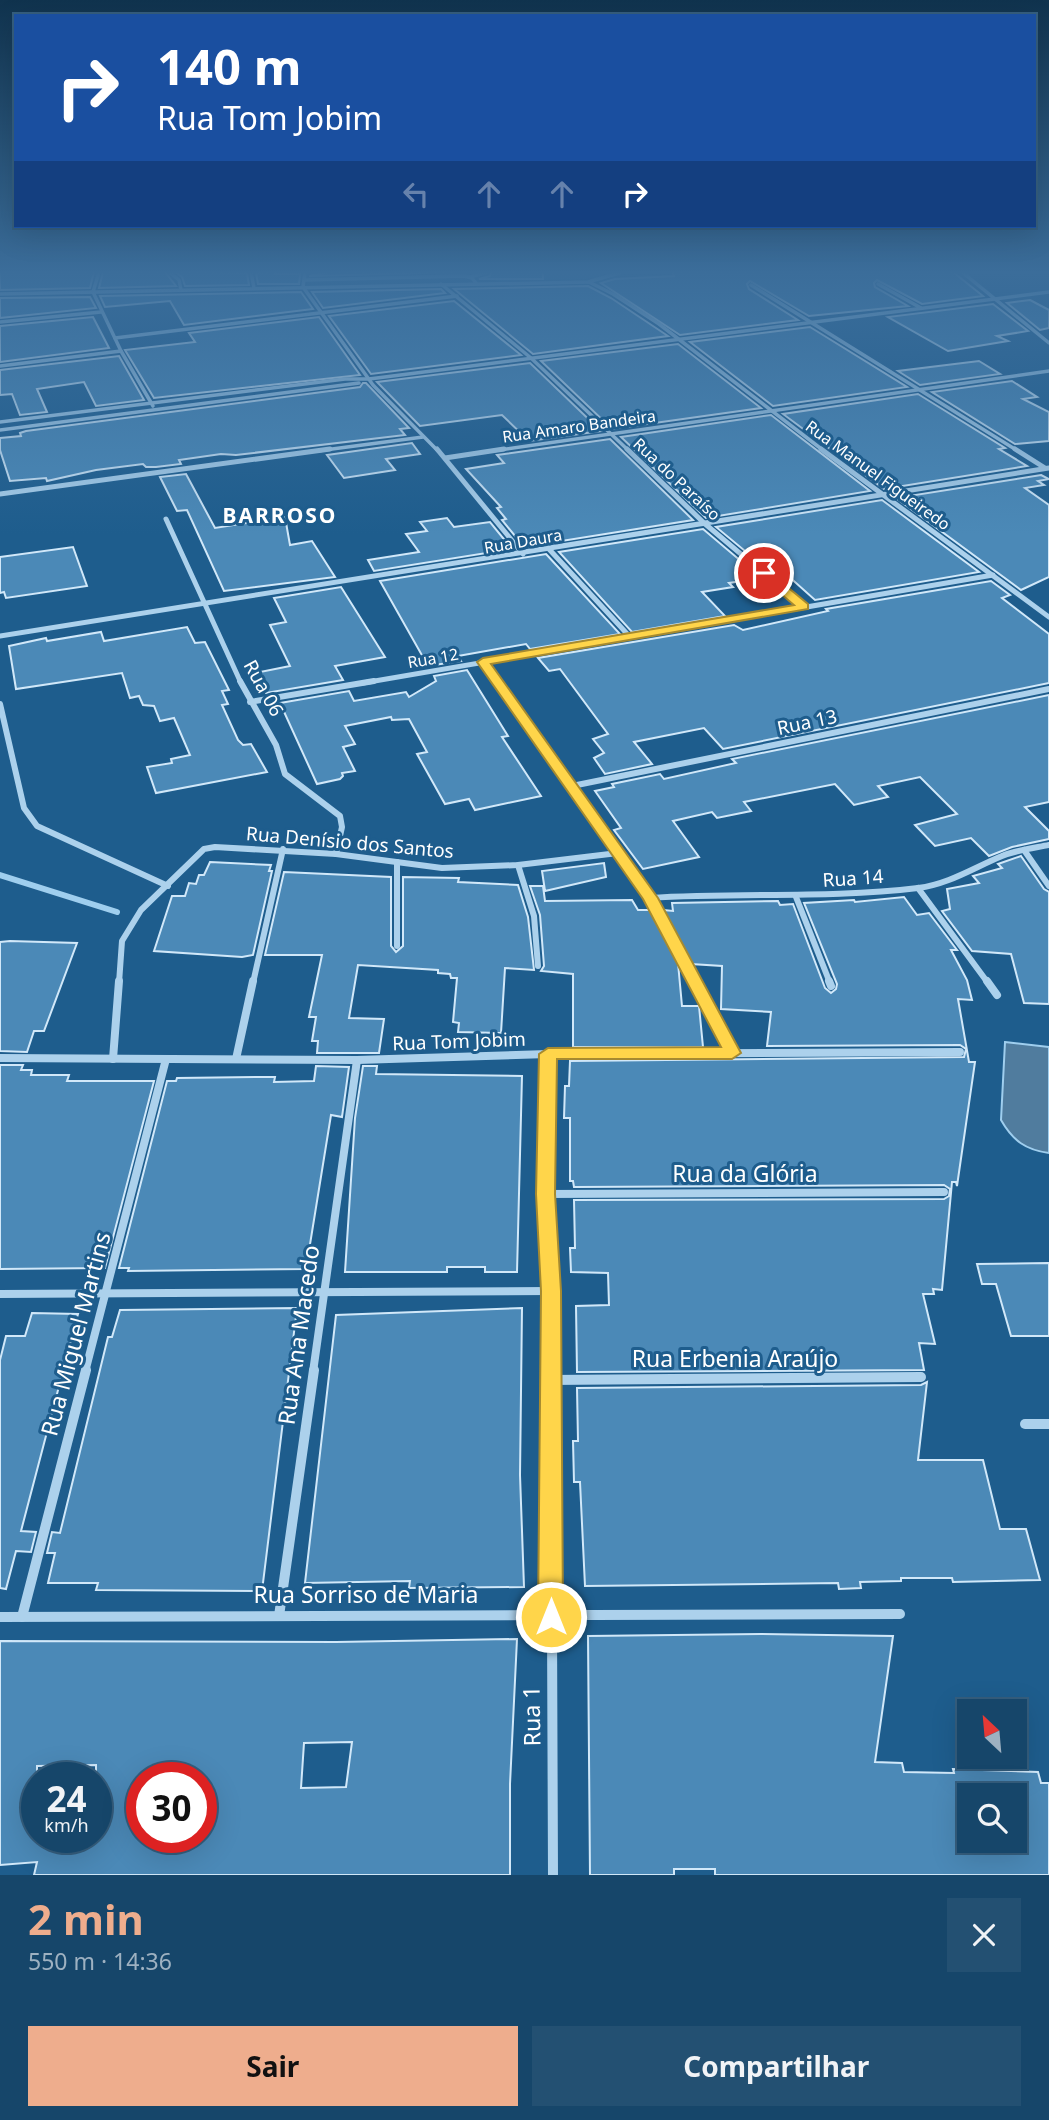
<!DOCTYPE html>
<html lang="pt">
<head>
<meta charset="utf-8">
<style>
  body { margin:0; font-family:"Noto Sans",sans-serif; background:#235072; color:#f1f3f6; height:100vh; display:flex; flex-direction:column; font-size:26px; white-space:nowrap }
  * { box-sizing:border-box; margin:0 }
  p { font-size:23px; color:#9eb1c1 }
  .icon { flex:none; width:38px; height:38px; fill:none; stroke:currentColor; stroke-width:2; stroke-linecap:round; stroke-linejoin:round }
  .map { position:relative; height:1875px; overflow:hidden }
  .details { display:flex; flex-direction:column; background:#16466a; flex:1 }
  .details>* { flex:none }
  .guide { position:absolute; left:14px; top:14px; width:1022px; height:214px; border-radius:0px; box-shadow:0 7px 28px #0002,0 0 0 2px #355e7e; background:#1a4fa0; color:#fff; overflow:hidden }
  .needle { width:46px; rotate:334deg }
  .tools { position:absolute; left:957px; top:1699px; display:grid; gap:14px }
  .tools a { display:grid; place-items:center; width:70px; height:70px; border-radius:0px; background:#16466a; box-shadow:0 7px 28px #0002,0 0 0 2px #355e7e; font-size:35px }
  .speed { position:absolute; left:21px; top:1762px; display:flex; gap:14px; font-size:35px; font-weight:700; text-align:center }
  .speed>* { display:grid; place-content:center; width:91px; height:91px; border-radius:50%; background:#16466a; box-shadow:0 7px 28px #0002,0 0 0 2px #355e7e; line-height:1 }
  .speed small { font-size:18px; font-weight:400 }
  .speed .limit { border:10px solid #d22; background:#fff; color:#111 }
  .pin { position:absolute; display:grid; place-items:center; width:60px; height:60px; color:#fff; margin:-30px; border:4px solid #fff; border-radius:50%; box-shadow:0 2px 7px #0007 }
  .me { position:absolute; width:77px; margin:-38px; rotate:0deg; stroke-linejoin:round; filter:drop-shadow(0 0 5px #0008) }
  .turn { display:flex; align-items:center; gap:24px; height:147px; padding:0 28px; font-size:32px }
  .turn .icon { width:91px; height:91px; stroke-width:2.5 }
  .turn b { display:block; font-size:49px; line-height:60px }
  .lanes { display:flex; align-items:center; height:66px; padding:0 28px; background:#0003; justify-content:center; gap:35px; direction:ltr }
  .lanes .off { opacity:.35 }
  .round { display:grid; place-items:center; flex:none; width:74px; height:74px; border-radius:0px; background:#235072 }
  .summary { display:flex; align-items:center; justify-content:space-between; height:119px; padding:0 28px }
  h1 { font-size:42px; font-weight:700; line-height:52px; color:#eead8d }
  .action { display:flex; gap:14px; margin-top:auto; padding:14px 28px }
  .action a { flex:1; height:80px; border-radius:0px; background:#eead8d; color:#111; font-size:28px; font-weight:700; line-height:80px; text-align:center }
  .action a+a { background:#235072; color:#f1f3f6 }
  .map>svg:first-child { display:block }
</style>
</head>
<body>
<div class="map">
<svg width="1049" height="1875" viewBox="0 0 1049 1875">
  <rect width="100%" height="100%" fill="#1e5d8d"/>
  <path fill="#2f76a9" d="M494,272H613L586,279L496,281Z"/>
  <path fill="#507c9e" stroke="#9fceee" stroke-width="2" d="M1005,1042L1049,1047V1153C1026,1150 1013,1141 1001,1120Z"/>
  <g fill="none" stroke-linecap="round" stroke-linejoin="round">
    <path stroke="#9fceee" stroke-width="6" d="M0,875L117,912"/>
  </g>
  <g fill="#4b89b7" stroke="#d1e8f9" stroke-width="2" fill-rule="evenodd">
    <path d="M0,272H94L90,288L0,290Z"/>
    <path d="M103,272H165L176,286L99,288Z"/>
    <path d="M176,272L247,273L249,285L185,286L182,277Z"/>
    <path d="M276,272L275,274H300L299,284H258L256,273Z"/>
    <path d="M330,272H454L309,276Z"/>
    <path d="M492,272H543V279H479L490,276Z"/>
    <path d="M672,272H953L983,296L922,304L877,280L874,283L875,287L908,306L809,316L750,281L747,284L749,289L798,320L680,335L601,283L615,279L674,276Z"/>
    <path d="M588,286L611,298L668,336L533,354L454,289Z"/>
    <path d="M441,289L445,293L323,308L312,292Z"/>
    <path d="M301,292L313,309L184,325L170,301L105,307L100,296Z"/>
    <path d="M90,297L96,308L0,318V298Z"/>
    <path d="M1030,300L1049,310V328L1040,330L1007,303Z"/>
    <path d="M454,301L521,355L371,374L329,316Z"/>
    <path d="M993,304L1028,331L997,336L1008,341L948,351L888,317Z"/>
    <path d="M93,317L109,348L0,362V326Z"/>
    <path d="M319,317L360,375L154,398L125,350L195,342L189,333Z"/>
    <path d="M810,327L907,387L773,406L690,342Z"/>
    <path d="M678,344L761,408L612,429L541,361Z"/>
    <path d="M119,356L144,400L96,406L84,382L37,389L47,412L20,415L12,394L0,395V370Z"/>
    <path d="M979,361L1000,374L920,385L898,371Z"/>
    <path d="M530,363L601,431L529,441L502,415L420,426L377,382Z"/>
    <path d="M1012,381L1037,397L1023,399L1049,412V441L1015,444L932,392Z"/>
    <path d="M363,383H366L409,428L400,429L405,435L236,455L221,454L179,460L181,464L156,467H146L143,464L96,470L47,481L46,478L10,481L0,450V438L21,436L20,433L26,431L360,387Z"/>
    <path d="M918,394L1005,448L999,449L1027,466L884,489L783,414Z"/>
    <path d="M771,415L870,491L706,518L621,437Z"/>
    <path d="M610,439L693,520L524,547L502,520L506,519L497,508L501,507L466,469L504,463L497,455Z"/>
    <path d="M412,443L420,454L386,459L395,470L344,478L327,455Z"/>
    <path d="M186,474L215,528L285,517L290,545L312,541L335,577L224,591L187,510L177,511L160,477Z"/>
    <path d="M1041,475L1049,479L1038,481L1044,485L1025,488L1049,505V577L1021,590L896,498Z"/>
    <path d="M882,500L979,572L815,600L786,574L774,575L716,527Z"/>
    <path d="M447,518L454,527L490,522L512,549L374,571L368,560L419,552L406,534L427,531L420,522Z"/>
    <path d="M703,529L761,578L729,583L733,587L702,592L725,616L632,632L559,552Z"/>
    <path d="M73,547L87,586L6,598L4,592L0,593V557Z"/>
    <path d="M546,554L620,634L530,649L526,644L458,656L461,661L428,666L380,581Z"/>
    <path d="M991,581L1010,595L1002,598L1049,634V683L723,749L704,728L634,742L652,764L605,774L594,758L604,753L593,739L608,734L560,669L549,671L538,658L734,625L743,630L828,611L826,609Z"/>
    <path d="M341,587L385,657L335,666L343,680L266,693L255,673L290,666L270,625L286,622L274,598Z"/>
    <path d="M187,627L195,643L205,642L229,690L222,691L228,704L222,705L238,740L243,745L251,744L267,772L156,793L147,767L172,763L171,759L190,755L174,718L160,721L154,706L143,705L139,696L130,698L122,673L16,689L9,646L46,638L47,641L101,632L104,641Z"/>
    <path d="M467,670L508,736L502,737L541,796L475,810L469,799L445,804L417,754L427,752L409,719L392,720L391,717L345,726L355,744L343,747L355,771L342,773L343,776L340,779L317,784L280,703L349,691L354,701L406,692L409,697L436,681L434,676Z"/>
    <path d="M1049,695V802L1025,807L1049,831V839L1012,847L989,856L971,838L935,846L915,825L957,814L920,777L878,786L888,797L854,805L835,784L744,802L751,811L717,818L712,812L673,821L699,857L643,869L614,830L621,828L595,791L614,787L612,784L660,774L664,779L736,763L732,759Z"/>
    <path d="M1021,856L1044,889L1049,892V1004L1024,1003L1011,954L972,951L942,911L950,909L947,889L979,883L973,876L1002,868L998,864Z"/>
    <path d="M210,862L271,865L269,871H272L253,955L242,957L154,951L172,896H185L189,883L196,884L199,875H204Z"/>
    <path d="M604,863L606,877L545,891L542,871Z"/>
    <path d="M284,872L391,877V946L396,952L403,946V877L459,878L458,882L518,885L528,917L534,970L505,968L501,1033L458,1032L459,1023L453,1022L457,978H451L450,974L438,973V970L358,965L349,1018L384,1019L379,1053H317L318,1041H312L316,1017H309L322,955H265Z"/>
    <path d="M530,886H543L545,901L632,900L638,910H650L678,963L682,1006H699L703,1047H573V974L541,971L544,966L540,915Z"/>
    <path d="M904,897L917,915L929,913L957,950H951L967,980L972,1000L958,999L969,1062H975L957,1186L956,1182H952L942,1290L933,1289L934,1294H923L935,1344L919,1343L924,1370L577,1372L576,1306L609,1305L608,1273L571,1272L570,1248H575L574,1200L944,1199L949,1196L950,1189L944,1185L574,1187L573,1181H570V1118H564L565,1086H569L570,1061L964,1057L966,1049L960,1045L767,1046L771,1012L721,1009L722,966L691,964L663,910L673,911L672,903L778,901L780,905L793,904L825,988L831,993L836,989L837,984L804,903L854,900L855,902Z"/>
    <path d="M10,941L77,943L44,1031H34L27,1052L0,1051V942Z"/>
    <path d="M0,1065H23L21,1070H32L31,1075H69L67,1081H154L105,1268L0,1269Z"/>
    <path d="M316,1066L349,1067L342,1117L331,1115L306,1269L128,1271L129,1268H119L167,1081H176L177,1078L255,1077H275L274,1082L314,1081Z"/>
    <path d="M363,1066H377L376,1074L522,1076L517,1272H485V1267H447V1272H345L355,1118Z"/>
    <path d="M1049,1263V1336H1011L996,1284H982L977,1264Z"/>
    <path d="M297,1308L262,1591L96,1590L98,1583H48L55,1553H47L52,1532L60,1533L108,1337H112L120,1310Z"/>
    <path d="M522,1308L520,1475L524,1587L409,1588L410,1581L305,1583L336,1315Z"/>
    <path d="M32,1313L78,1314L21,1531L36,1532L31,1552L16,1551L6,1589L0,1588V1360L6,1336H25Z"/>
    <path d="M927,1382L918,1460H983L1000,1529H1026L1040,1580L953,1582L952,1578H901V1581L860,1582L861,1588L839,1589L838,1583L585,1586L580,1482H574L573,1441H578L577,1388L921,1385Z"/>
    <path d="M761,1634L893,1636L875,1762L902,1763L904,1772L954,1773L953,1769L1038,1772L1041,1783H1049V1875H715V1869H674V1875H590L588,1636ZM970,1796H1015V1841H970Z"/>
    <path d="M517,1639L510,1784V1875H34L37,1862L0,1865V1641L336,1642ZM352,1742L346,1787L301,1788L304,1743ZM96,1765V1838H37V1766ZM142,1778H201V1838H142Z"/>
  </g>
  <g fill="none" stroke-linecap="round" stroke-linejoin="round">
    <g stroke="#acd1ec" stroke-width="3.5">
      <path d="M99,272L93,292L121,351L153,406"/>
      <path d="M169,272L179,280L181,290"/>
      <path d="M251,272L254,288"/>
      <path d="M305,272L303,287L373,385L438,451"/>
      <path d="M962,272L1049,343"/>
      <path d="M470,277L488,272"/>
      <path d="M304,280L464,276L472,278L476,283"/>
      <path d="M589,282L613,294L659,324L824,451"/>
      <path d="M441,284L531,358L629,451"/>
      <path d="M878,284L921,308"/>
      <path d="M751,285L1018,451"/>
      <path d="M0,294L588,282L622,272"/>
      <path d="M0,322L101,312"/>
      <path d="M115,338L457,296"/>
      <path d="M0,366L121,351"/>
      <path d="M0,422L345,379H369L1049,292"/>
      <path d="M0,430L359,383"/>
      <path d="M317,451L423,437"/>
      <path d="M492,451L1049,371"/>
    </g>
    <g stroke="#acd1ec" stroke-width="5">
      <path d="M437,449L523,554"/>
      <path d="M627,449L704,523L804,607"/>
      <path d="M821,449L1049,617"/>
      <path d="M1015,449L1045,468"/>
      <path d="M445,458L504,449"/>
      <path d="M0,494L330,449"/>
      <path d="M166,519L241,683"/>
      <path d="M548,548L630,637"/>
      <path d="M0,636L1049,468"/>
      <path d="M483,662L498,683"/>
      <path d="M363,683L993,575"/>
    </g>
    <g stroke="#acd1ec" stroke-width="6">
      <path d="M240,681L276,745L285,774L340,816L342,827L336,854"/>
      <path d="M496,681L650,898L695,983"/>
      <path d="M250,702L374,681"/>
      <path d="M0,704L24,808L37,826L168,886"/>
      <path d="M572,786L1049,689"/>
      <path d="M1024,850L1049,886"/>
      <path d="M397,862V946"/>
      <path d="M518,865L534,916L538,966"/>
      <path d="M918,888L988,983"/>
      <path d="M796,897L830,983"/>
      <path d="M650,898C739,892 828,899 918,888C949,884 973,868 1002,856C1017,850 1034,848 1049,845"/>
      <path d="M119,983L122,941L141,910L204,849L215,847L336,854L442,868L518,865L618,853"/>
      <path d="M253,983L283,849"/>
    </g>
    <g stroke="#acd1ec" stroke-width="8">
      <path d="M694,981L732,1053"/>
      <path d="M829,981L831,986"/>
      <path d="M987,981L997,995"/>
      <path d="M548,1054L546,1194L551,1291V1372"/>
      <path d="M0,1058L357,1060L548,1054L960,1052"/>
      <path d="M113,1059L119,981"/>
      <path d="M236,1059L253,981"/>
      <path d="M546,1194L944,1192"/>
      <path d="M0,1294L551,1291"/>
      <path d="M85,1372L166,1059"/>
      <path d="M313,1372L357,1060"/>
    </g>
    <g stroke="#acd1ec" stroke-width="10">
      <path d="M551,1370L553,1875"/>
      <path d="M549,1380L921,1377"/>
      <path d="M1025,1424H1049"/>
      <path d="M279,1616L314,1370"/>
      <path d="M0,1617L900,1614"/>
      <path d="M22,1617L86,1370"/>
    </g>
  </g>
  <linearGradient id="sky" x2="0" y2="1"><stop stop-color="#10334e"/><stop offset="0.51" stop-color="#3b6d9a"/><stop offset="1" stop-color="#3b6d9a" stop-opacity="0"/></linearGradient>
  <rect width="1049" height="534" fill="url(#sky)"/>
  <path fill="#ffd54a" stroke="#a68a30" stroke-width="2" d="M760,571H768L808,604V609L491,664L658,898L741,1053L732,1059H557L555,1194L561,1291L563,1617L559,1625L551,1629L542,1625L538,1617L541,1291L536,1194L539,1054L548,1048L721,1047L643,899L477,662L483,658L794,605L760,576Z"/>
  <g text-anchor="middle" stroke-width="6" stroke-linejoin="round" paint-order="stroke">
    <g font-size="16" fill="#fff" stroke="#1e5d8d">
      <text transform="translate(579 426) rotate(-8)" y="6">Rua Amaro Bandeira</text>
      <text transform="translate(878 475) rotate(36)" y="6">Rua Manuel Figueiredo</text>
      <text transform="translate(677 479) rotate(43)" y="6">Rua do Paraíso</text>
      <text transform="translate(523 541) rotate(-10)" y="6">Rua Daura</text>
      <text transform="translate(433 658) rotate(-10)" y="6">Rua 12</text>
    </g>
    <g font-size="19" fill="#fff" stroke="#1e5d8d">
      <text transform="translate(264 688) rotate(61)" y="7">Rua 06</text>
      <text transform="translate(807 722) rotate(-12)" y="7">Rua 13</text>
      <text transform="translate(350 842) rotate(5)" y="7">Rua Denísio dos Santos</text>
      <text transform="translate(853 878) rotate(-4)" y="7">Rua 14</text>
      <text transform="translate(459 1041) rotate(-2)" y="7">Rua Tom Jobim</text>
    </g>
    <g font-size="21" font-weight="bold" letter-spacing="2" fill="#fff" stroke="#1e5d8d">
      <text x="280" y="523">BARROSO</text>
    </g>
    <g font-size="23" fill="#fff" stroke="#1e5d8d">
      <text x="745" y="1182">Rua da Glória</text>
      <text transform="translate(76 1334) rotate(-75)" y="8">Rua Miguel Martins</text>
      <text transform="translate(299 1335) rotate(-82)" y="8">Rua Ana Macedo</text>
      <text x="735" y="1367">Rua Erbenia Araújo</text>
      <text x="366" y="1603">Rua Sorriso de Maria</text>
      <text transform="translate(532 1716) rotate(-91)" y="8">Rua 1</text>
    </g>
  </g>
</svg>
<div class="tools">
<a><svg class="needle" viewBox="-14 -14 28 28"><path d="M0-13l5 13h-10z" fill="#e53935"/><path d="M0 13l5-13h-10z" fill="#9eb1c1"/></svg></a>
<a><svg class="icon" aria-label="search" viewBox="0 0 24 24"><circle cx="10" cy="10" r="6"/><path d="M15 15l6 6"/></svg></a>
</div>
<div class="speed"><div>24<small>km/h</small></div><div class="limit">30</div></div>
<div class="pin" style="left:764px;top:573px;background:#d93025"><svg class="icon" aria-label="arrive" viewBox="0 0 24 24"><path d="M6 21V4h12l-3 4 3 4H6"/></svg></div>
<svg class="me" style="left:551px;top:1617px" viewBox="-20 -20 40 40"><circle r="17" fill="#ffd54a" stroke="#fff" stroke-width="3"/><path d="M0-11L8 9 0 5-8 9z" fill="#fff"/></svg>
<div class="guide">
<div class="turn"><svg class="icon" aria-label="right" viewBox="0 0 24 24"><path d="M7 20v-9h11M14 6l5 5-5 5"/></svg><div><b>140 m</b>Rua Tom Jobim</div></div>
<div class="lanes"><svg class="icon off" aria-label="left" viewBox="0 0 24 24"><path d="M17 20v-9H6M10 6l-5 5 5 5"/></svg><svg class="icon off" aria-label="ahead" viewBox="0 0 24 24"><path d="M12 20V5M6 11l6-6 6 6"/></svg><svg class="icon off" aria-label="ahead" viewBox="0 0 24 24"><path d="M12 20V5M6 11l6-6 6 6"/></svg><svg class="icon" aria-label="right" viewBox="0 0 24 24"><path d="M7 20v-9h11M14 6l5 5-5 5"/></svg></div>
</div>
</div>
<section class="details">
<div class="summary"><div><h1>2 min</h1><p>550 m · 14:36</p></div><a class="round"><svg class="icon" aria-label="close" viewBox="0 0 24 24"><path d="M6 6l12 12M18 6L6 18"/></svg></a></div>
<div class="action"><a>Sair</a><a>Compartilhar</a></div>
</section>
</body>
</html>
